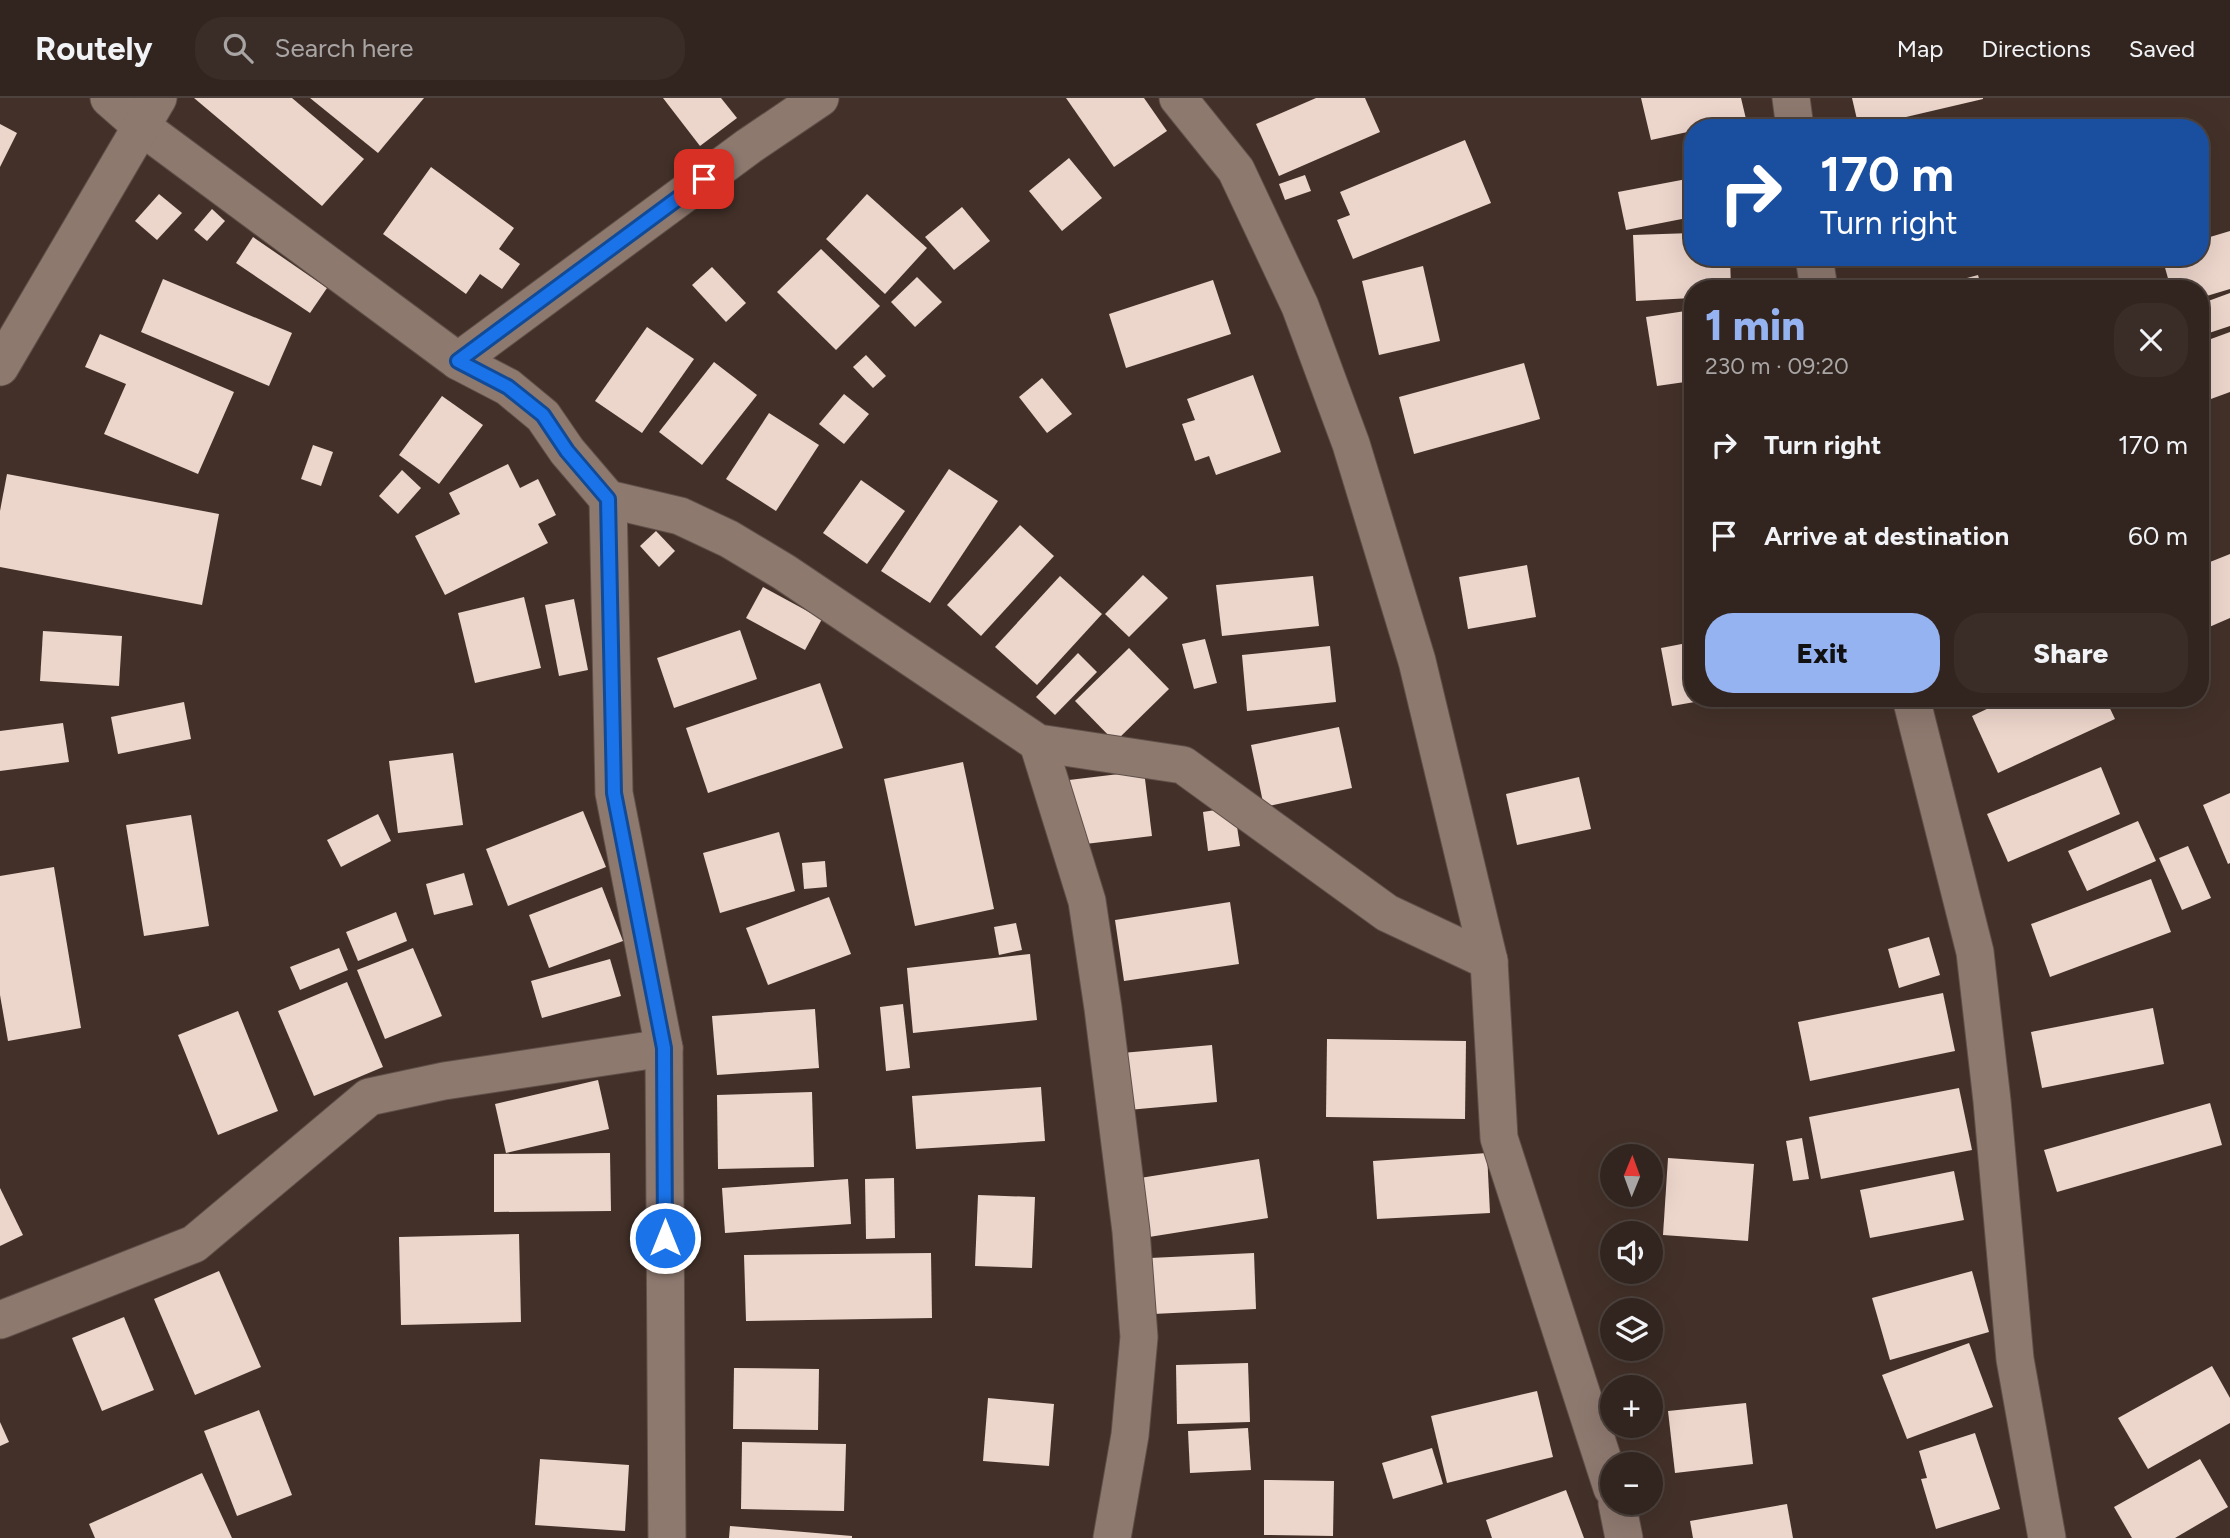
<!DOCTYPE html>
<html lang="en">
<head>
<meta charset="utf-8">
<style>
  body { margin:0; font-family:Figtree,sans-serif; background:#3a2d28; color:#f1f3f6; height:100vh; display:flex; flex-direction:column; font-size:26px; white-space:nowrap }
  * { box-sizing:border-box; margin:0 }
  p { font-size:23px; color:#a8a5a4 }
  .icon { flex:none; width:38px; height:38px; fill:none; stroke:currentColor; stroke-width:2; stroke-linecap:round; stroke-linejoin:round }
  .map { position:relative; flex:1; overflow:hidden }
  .panel { position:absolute; left:1684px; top:182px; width:525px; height:427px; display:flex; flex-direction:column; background:#32251f; border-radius:28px; box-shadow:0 7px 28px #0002,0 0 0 2px #4d423d }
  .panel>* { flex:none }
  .top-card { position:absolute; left:1684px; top:21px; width:525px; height:147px; border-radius:28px; box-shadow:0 7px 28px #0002,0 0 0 2px #4d423d; background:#1a4fa0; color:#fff; overflow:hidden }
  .needle { width:46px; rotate:1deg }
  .fabs { position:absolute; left:1600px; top:1046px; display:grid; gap:14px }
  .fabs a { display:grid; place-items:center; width:63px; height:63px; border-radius:50%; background:#32251f; box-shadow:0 7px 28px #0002,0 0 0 2px #4d423d; font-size:35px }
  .pin { position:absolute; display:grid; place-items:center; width:60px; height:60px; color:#fff; margin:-30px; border-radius:14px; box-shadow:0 4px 10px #0006 }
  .me { position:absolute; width:77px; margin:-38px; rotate:0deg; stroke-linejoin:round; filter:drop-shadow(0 0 5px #0008) }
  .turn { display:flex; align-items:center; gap:24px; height:147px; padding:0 21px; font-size:32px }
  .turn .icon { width:91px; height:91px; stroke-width:2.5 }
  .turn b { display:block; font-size:49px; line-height:60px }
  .round { display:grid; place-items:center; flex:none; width:74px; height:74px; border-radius:28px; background:#3a2d28 }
  .head { display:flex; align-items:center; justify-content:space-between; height:119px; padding:0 21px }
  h1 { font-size:42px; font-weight:800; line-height:52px; color:#95b2f1 }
  .button { display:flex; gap:14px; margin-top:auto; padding:14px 21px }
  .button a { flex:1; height:80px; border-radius:28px; background:#95b2f1; color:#111; font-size:28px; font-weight:800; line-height:80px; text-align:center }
  .button a+a { background:#3a2d28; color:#f1f3f6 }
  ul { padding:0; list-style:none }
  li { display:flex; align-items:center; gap:21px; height:91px; padding:0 21px }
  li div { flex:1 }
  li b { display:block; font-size:26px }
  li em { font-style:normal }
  header { display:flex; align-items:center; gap:42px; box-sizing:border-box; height:98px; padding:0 35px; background:#32251f; border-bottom:2px solid #4d423d }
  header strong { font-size:33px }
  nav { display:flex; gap:38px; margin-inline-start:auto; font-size:24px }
  .search { width:490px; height:63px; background:#3a2d28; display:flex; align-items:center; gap:18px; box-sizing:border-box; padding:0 24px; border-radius:28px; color:#a8a5a4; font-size:26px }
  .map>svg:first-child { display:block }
</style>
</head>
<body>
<header>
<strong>Routely</strong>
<div class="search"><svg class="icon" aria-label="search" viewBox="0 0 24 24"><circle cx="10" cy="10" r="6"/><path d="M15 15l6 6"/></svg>Search here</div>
<nav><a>Map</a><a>Directions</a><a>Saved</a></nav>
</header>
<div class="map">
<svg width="2230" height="1440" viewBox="0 0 2230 1440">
  <rect width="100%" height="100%" fill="#433129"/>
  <g fill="#ecd5cb">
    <path d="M194,0H292L364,61L322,108Z"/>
    <path d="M310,0H424L378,55Z"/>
    <path d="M663,0H721L737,20L700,48Z"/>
    <path d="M1066,0H1144L1167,33L1114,69Z"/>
    <path d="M1316,0H1365L1380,34L1279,78L1256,26Z"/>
    <path d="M1641,0H1741L1746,21L1706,30H1692V33L1651,42Z"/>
    <path d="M1852,0H1983V1L1859,30Z"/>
    <path d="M0,26L17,35L0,69Z"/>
    <path d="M1465,42L1491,105L1353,161L1337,122L1350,117L1340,94Z"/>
    <path d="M1069,60L1102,100L1062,133L1029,93Z"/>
    <path d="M431,69L514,130L499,151L520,166L502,191L480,176L466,196L383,136Z"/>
    <path d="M1305,77L1311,93L1285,102L1279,86Z"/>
    <path d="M1692,80V119L1626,132L1618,94Z"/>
    <path d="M159,96L182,115L157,142L135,123Z"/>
    <path d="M867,96L927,150L885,196L826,141Z"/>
    <path d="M962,109L990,143L954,172L925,139Z"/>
    <path d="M212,111L225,123L207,143L194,132Z"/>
    <path d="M2230,133V191L2200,200V191H2171L2162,159H2200V142Z"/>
    <path d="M1692,135V159H1730L1731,191H1692V200L1636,203L1633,137Z"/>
    <path d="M253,139L327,190L310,215L236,165Z"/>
    <path d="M821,151L880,208L836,252L777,194Z"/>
    <path d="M1423,168L1440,243L1379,257L1362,183Z"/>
    <path d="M712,169L746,205L726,224L692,187Z"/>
    <path d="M1978,177L1982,191H1930V190Z"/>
    <path d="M917,179L942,204L915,229L891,204Z"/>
    <path d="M163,181L292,235L269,288L141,234Z"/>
    <path d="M1213,182L1231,236L1126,270L1109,216Z"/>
    <path d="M2230,195V228L2200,238V206Z"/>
    <path d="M1692,212V283L1657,288L1646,219Z"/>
    <path d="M647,229L694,261L642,335L595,303Z"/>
    <path d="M2230,234V294L2200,305V245Z"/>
    <path d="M100,236L234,294L198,376L104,336L126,286L85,269Z"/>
    <path d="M866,257L886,278L873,290L853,269Z"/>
    <path d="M714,264L757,297L702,367L659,334Z"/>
    <path d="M1524,265L1540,321L1414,356L1399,299Z"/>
    <path d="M1253,277L1281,354L1216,377L1209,358L1195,363L1182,326L1195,322L1187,301Z"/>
    <path d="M1042,280L1072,316L1047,335L1019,299Z"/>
    <path d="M844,296L869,316L844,346L819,326Z"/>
    <path d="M442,298L483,327L439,386L399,357Z"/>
    <path d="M769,315L819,347L776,413L726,381Z"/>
    <path d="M313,347L333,354L321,388L301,381Z"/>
    <path d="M508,366L520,390L538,381L556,417L538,426L548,445L445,497L415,438L460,416L449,395Z"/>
    <path d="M949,371L998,403L930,505L881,473Z"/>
    <path d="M402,372L421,390L398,416L379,398Z"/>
    <path d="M7,376L219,416L202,507L0,469V413Z"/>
    <path d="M861,382L905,413L867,466L823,435Z"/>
    <path d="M1020,427L1054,458L981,538L947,507Z"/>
    <path d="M656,433L675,453L659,469L640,448Z"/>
    <path d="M2230,456V520L2200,533V468Z"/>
    <path d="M1527,467L1536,519L1468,531L1459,479Z"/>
    <path d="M1143,477L1168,500L1129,539L1105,516Z"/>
    <path d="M1060,478L1102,516L1037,587L995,549Z"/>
    <path d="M1313,478L1319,528L1222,538L1216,487Z"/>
    <path d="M763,489L822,521L805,552L746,520Z"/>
    <path d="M524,499L541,570L475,585L458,515Z"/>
    <path d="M574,501L588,572L559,578L545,507Z"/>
    <path d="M740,532L757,581L674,610L657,560Z"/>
    <path d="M43,533L122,538L119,588L40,583Z"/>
    <path d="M1205,541L1217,585L1194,591L1182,546Z"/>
    <path d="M1692,544V600L1706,602L1672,608L1661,550Z"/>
    <path d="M1330,548L1336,604L1247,613L1242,557Z"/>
    <path d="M1129,550L1169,591L1115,644L1075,603Z"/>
    <path d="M1078,555L1097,574L1055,617L1036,599Z"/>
    <path d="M820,585L843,650L708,695L686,630Z"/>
    <path d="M2010,600H2105L2115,621L1998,675L1972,618Z"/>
    <path d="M184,604L191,641L118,656L111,619Z"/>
    <path d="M63,625L69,664L0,673V633Z"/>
    <path d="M1339,629L1352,690L1264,709L1251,647Z"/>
    <path d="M453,655L463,727L398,735L389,663Z"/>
    <path d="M963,664L994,811L915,828L884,681Z"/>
    <path d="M2101,669L2120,716L2008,764L1987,716Z"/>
    <path d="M1144,673L1152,738L1077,747L1069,682Z"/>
    <path d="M1579,679L1591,731L1517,747L1506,696Z"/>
    <path d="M2230,695V765L2228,766L2203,707Z"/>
    <path d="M1234,709L1240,748L1208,753L1203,714Z"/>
    <path d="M583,713L606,769L508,808L486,751Z"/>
    <path d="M378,716L391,743L341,769L327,742Z"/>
    <path d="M191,717L209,828L144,838L126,727Z"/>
    <path d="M2138,723L2156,763L2087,793L2068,753Z"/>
    <path d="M779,734L795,793L720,815L703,755Z"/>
    <path d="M2188,748L2211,800L2182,812L2159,760Z"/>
    <path d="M825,763L827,789L804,791L802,765Z"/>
    <path d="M54,769L81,930L8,943L0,897V778Z"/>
    <path d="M464,775L473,807L434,817L426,786Z"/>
    <path d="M2151,781L2171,834L2050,879L2031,826Z"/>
    <path d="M602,789L623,843L549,870L529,817Z"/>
    <path d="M829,799L851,856L768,887L746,830Z"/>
    <path d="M1230,804L1239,866L1124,883L1115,822Z"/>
    <path d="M396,814L407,843L358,863L346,834Z"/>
    <path d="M1016,825L1022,852L999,857L994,829Z"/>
    <path d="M1929,839L1940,877L1899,890L1888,851Z"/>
    <path d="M339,850L348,872L300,892L290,869Z"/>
    <path d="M413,850L442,918L385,941L357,872Z"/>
    <path d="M1030,856L1037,922L913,935L907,870Z"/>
    <path d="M610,861L621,898L542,920L531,883Z"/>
    <path d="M347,884L383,969L314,998L278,913Z"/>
    <path d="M1943,895L1955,953L1810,983L1798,924Z"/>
    <path d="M903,906L910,970L886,973L880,909Z"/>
    <path d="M2153,910L2164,966L2042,990L2031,934Z"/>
    <path d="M815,911L819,970L717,977L712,918Z"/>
    <path d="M238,913L278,1013L218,1037L178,937Z"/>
    <path d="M1327,941L1466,943L1465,1021L1326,1019Z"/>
    <path d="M1212,947L1217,1004L1128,1012L1122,955Z"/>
    <path d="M598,982L609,1031L506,1055L495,1006Z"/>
    <path d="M1041,989L1045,1043L916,1051L912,998Z"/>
    <path d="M1959,990L1972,1052L1821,1081L1809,1019Z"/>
    <path d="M812,994L814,1069L718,1071L717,997Z"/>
    <path d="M2210,1005L2222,1047L2057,1094L2044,1052Z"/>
    <path d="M1802,1040L1809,1081L1793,1083L1786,1043Z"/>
    <path d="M610,1055L611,1113L494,1114V1056Z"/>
    <path d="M1487,1055L1490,1115L1377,1121L1373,1063Z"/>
    <path d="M1668,1060L1754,1066L1748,1143L1663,1137Z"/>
    <path d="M1259,1061L1268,1120L1149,1139L1140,1080Z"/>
    <path d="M1954,1073L1964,1122L1870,1140L1860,1092Z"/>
    <path d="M894,1080L895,1140L866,1141L865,1081Z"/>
    <path d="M848,1081L851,1126L725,1135L722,1090Z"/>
    <path d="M0,1090L23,1137L0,1148Z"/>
    <path d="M978,1097L1035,1099L1032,1170L975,1168Z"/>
    <path d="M519,1136L521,1224L401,1227L399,1139Z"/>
    <path d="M931,1155L932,1220L746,1223L744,1157Z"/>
    <path d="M1254,1155L1256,1211L1153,1216L1150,1160Z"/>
    <path d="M219,1173L261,1269L195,1297L154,1201Z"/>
    <path d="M1972,1173L1989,1234L1890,1262L1872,1200Z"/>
    <path d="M124,1219L154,1292L102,1313L72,1240Z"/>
    <path d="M1969,1245L1993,1309L1907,1341L1882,1277Z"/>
    <path d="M1248,1265L1250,1324L1177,1326L1176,1267Z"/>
    <path d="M2212,1268L2230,1300V1325L2148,1371L2118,1320Z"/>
    <path d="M734,1270L819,1271L818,1332L733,1331Z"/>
    <path d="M1537,1293L1553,1359L1447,1385L1431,1318Z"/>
    <path d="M988,1300L1054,1306L1049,1368L983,1363Z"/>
    <path d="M1746,1305L1753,1366L1675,1375L1668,1313Z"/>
    <path d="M259,1312L292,1397L237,1418L204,1333Z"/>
    <path d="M0,1324L9,1344L0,1348Z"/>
    <path d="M1248,1330L1251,1372L1190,1375L1188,1333Z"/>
    <path d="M1975,1335L2000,1411L1936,1431L1921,1381L1927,1380L1919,1353Z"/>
    <path d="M742,1344L846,1346L844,1413L741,1411Z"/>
    <path d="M1432,1350L1443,1386L1393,1401L1382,1365Z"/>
    <path d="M540,1361L629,1367L625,1433L535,1427Z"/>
    <path d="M2200,1361L2228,1409L2175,1440H2132L2114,1409Z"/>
    <path d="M202,1375L232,1440H95L89,1426Z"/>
    <path d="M1264,1382L1334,1383L1333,1438L1264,1437Z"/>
    <path d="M1566,1392L1584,1440H1492L1486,1422Z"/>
    <path d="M1787,1406L1793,1440H1693L1690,1423Z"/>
    <path d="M730,1428L852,1438V1440H729Z"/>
  </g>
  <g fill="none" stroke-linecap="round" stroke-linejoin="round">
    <defs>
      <g id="street">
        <path d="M109,0L142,29L458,263L508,289L543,318L567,353L608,401L680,418L729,441L784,474L1038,645L1183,667L1387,815L1489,863L1499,1040L1612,1390"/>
        <path d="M1178,0L1236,72L1300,208L1351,346L1417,563L1489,863"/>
        <path d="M1791,0L1795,30"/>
        <path d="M1814,159L1819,191"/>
        <path d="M458,263L749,48L820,0"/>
        <path d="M0,269L158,0"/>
        <path d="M608,401L614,695L664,950L667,1440"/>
        <path d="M1911,600L1975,854L1992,1003L2015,1261L2047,1440"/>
        <path d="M1038,645L1087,803L1103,910L1131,1133L1139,1239L1130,1337L1112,1440"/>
        <path d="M0,1222L194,1146L369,999L444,983L664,950"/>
        <path d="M1617,1405L1624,1440"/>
      </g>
    </defs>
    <use href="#street" stroke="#605049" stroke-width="39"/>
    <use href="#street" stroke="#8e796f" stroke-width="37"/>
  </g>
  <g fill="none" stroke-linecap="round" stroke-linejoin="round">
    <defs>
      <path id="route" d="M665,1140L664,950L614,695L608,401L567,353L543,317L508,289L458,263L704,81"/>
    </defs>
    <use href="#route" stroke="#114b97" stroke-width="18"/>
    <use href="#route" stroke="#1a73e8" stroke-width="12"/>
  </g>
</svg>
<div class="fabs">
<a><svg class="needle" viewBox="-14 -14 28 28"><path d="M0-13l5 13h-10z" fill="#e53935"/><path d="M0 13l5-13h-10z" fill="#a8a5a4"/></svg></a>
<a><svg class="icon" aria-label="sound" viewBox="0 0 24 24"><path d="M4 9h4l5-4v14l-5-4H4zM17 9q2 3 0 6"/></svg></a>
<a><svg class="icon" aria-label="layers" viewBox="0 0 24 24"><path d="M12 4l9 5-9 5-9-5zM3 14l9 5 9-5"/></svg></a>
<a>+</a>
<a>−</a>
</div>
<div class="pin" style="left:704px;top:81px;background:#d93025"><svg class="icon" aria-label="arrive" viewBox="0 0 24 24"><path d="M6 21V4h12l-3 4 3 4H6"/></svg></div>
<svg class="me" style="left:665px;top:1140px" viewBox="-20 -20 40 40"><circle r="17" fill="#1a73e8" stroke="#fff" stroke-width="3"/><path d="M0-11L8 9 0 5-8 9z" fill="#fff"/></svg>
<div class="top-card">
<div class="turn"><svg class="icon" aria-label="right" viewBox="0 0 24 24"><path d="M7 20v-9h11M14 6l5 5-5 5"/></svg><div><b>170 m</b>Turn right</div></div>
</div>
<section class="panel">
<div class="head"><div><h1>1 min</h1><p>230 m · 09:20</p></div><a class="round"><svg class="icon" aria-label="close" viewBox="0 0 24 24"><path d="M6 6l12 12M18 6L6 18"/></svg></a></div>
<ul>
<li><svg class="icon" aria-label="right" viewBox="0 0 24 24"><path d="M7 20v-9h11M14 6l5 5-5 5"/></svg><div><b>Turn right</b></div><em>170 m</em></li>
<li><svg class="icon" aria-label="arrive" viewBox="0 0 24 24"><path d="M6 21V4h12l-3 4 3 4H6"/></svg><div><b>Arrive at destination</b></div><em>60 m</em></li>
</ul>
<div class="button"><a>Exit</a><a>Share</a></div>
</section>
</div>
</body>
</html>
